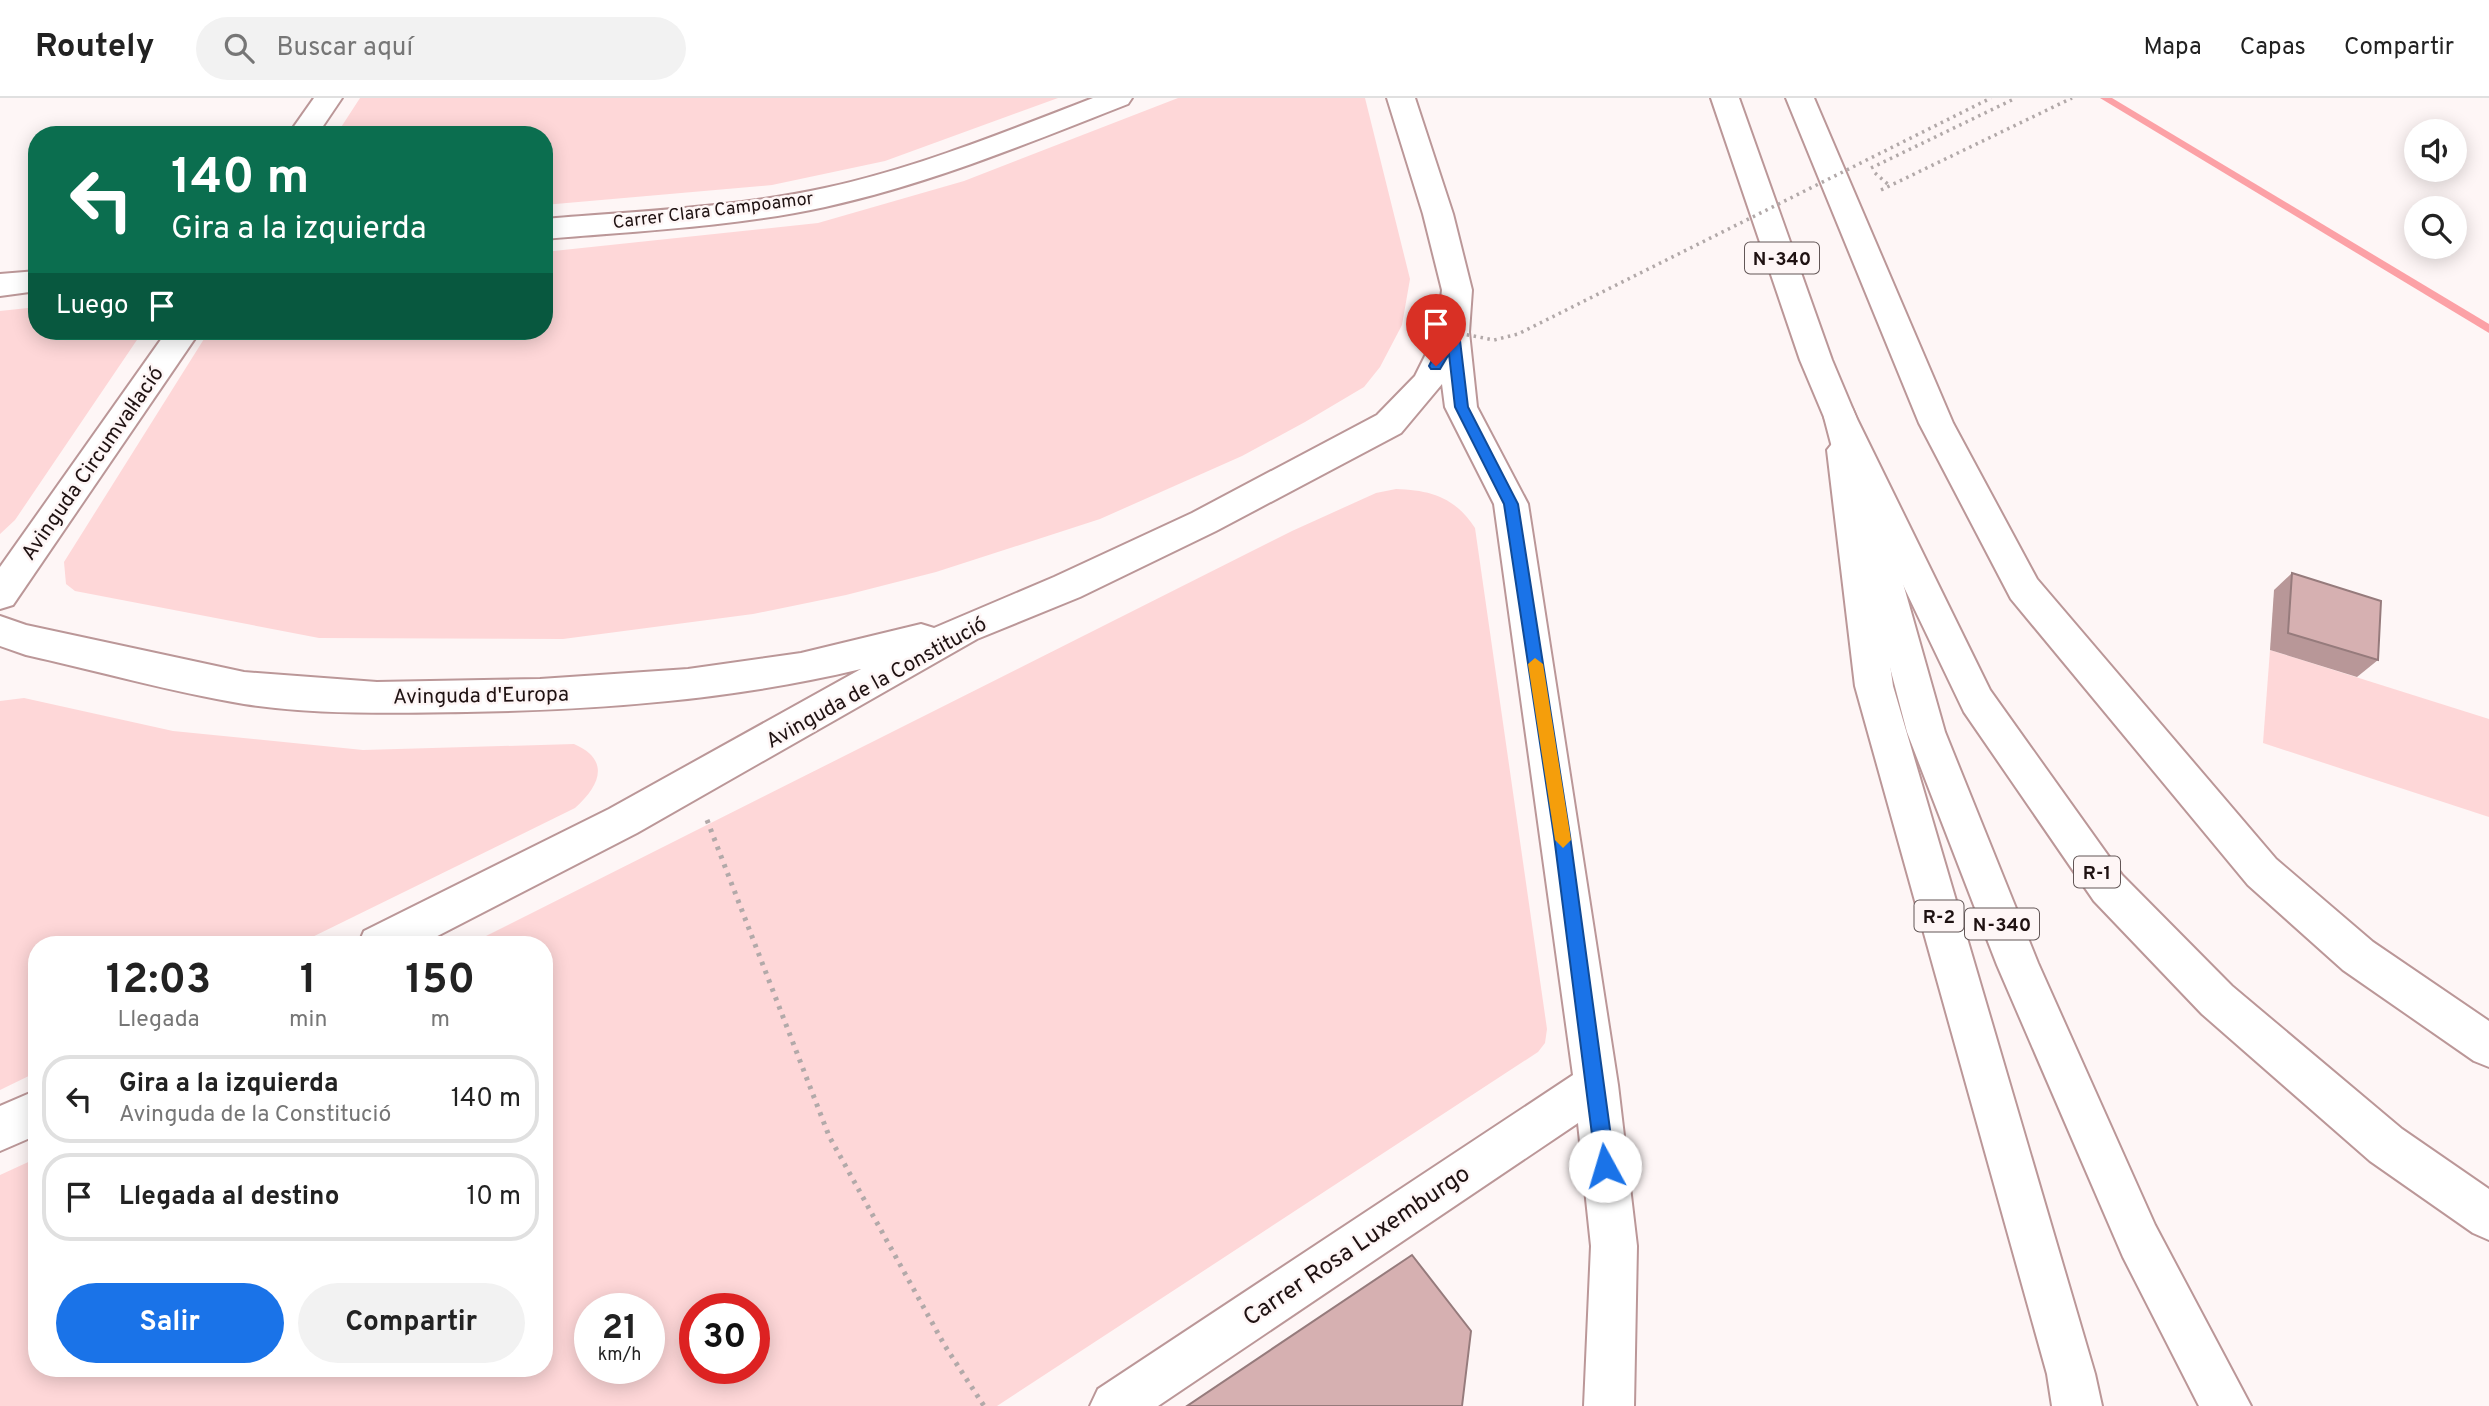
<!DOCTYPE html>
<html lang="es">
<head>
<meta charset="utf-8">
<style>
  body { margin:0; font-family:Overpass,sans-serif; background:#f2f2f2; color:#222; height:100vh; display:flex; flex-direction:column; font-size:26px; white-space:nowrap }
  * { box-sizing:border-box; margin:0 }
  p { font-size:23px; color:#767676 }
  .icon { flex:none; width:38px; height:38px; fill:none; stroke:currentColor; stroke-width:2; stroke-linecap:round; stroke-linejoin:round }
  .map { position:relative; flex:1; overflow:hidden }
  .panel { position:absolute; left:28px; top:838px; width:525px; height:441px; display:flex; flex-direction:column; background:#fff; border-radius:28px; box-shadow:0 4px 18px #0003 }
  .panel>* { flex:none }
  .top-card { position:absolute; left:28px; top:28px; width:525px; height:214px; border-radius:28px; box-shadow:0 4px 18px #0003; background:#0b6e4f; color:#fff; overflow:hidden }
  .buttons { position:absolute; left:2404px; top:21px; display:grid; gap:14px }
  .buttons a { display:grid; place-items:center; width:63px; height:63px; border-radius:50%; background:#fff; box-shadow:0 4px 18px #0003; font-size:35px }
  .speed { position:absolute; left:574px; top:1195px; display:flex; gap:14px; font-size:35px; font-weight:700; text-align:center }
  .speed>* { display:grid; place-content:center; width:91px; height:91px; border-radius:50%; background:#fff; box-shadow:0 4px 18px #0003; line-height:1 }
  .speed small { font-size:18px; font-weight:400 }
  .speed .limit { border:10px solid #d22; background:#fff; color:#111 }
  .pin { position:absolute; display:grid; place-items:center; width:60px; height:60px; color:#fff; margin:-72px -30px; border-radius:50% 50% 50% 0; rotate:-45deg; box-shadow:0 0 7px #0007 }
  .pin .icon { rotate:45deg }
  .me { position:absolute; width:77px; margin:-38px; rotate:354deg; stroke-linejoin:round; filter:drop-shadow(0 0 5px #0008) }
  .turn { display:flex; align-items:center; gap:24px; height:147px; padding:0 28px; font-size:32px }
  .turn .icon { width:91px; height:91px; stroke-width:2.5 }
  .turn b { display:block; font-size:49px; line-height:60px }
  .then { display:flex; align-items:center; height:66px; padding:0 28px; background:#0003; gap:14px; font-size:26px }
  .eta { display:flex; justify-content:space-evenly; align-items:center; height:119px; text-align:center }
  .eta b { font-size:42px; font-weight:700; line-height:49px }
  .button { display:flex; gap:14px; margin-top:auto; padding:14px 28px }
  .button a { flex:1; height:80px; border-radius:42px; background:#1a73e8; color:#fff; font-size:28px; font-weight:700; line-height:80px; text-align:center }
  .button a+a { background:#f2f2f2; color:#222 }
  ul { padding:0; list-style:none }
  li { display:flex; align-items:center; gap:21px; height:88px; margin:0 14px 10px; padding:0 14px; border:4px solid #e0e0e0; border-radius:28px }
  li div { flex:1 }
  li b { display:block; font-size:26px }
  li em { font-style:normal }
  header { display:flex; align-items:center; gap:42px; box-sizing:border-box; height:98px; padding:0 35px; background:#fff; border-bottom:2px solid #e0e0e0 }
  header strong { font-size:33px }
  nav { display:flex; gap:38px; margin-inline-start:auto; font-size:24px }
  .search { width:490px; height:63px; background:#f2f2f2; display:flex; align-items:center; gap:18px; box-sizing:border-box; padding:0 24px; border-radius:38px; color:#767676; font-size:26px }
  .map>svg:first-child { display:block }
</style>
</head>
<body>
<header>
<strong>Routely</strong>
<div class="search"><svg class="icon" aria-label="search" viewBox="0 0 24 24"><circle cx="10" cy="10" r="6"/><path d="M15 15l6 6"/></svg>Buscar aquí</div>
<nav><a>Mapa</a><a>Capas</a><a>Compartir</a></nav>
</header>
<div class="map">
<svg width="2489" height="1308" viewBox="0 0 2489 1308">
  <rect width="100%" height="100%" fill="#fef6f6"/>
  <g fill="#fed7d8" fill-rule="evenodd">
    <path d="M360,0H1058L885,63L772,87L544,107V37H336Z"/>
    <path d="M1178,0H1365L1410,181L1402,227L1380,269L1364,289L1305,324L1242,358L1100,421L936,474L846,497L753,516L563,541L319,540L75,493L66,486L64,464L209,233H544V154L818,125L964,83Z"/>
    <path d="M37,209V233H143L15,422L0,436V213Z"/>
    <path d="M1396,391C1431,392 1456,400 1475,430L1547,931L1545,945L1538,954L997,1308H0V1077L37,1060V1270H544V847H468L1292,433L1376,395ZM649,1211V1270H590V1211ZM754,1211V1270H695V1211Z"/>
    <path d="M2270,552L2489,621V719L2263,645Z"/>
    <path d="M24,600L173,633L363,652L574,646C611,662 600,688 575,710L296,847H37V974L0,992V603Z"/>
  </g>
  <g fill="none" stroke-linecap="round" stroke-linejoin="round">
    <path fill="#fca1a6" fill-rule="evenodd" d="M2100,0H2112L2489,226V235Z"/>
    <defs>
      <g id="minor">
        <path d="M314,0H342L317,37H288Z"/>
        <path d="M1093,0H1132L1128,6C1028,45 930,86 825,109C733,129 638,133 544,141V121C638,113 733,110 825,90C917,70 1005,34 1093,0Z"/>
        <path d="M1387,0H1415L1453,116L1472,192L1469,234L1477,309L1528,406L1618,987L1637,1148L1634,1308H1584L1591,1148L1578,1025L1158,1308H1090L1098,1291L1573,977L1494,406L1445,309L1442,286L1401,335L1216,433L1080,499L977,541L637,735L420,847H358L364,833L609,711L861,571C731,602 599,612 466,614C393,615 317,617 244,606C171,594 98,573 26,557L0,548V518L26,527L244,574L377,584L540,581L688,571L801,555L921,526L934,530L1054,479L1192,415L1377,317L1415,278L1437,234L1442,192L1423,116Z"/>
        <path d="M1786,0H1814L1953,325L2037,481L2276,761L2373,844L2489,923V969L2474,963L2343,872L2248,787L2011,501L1919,325Z"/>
        <path d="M37,173V193L0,198V176Z"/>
        <path d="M167,233H200L13,507L0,511V469Z"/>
        <path d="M37,992V1037L0,1053V1008Z"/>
      </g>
      <path id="major" d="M1711,0H1739L1832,262L1856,319L1945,634L2038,865L2155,1127L2251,1308H2199L2123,1159L1997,867L1907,634L1824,319L1800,262Z"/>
      <path id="highway" d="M1840,307L1852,310L1856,319L1990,592L2122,777L2232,888L2402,1031L2489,1091V1142L2473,1135L2370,1063L2202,916L2094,803L1964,614L1869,416L1893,588L2095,1276L2102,1308H2052L2047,1276L1855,588L1827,352L1835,342L1824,319L1828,310Z"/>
    </defs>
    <use href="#minor" stroke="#bb9798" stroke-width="4"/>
    <use href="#major" stroke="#bb9798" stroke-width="4"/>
    <use href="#highway" stroke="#bb9798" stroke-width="4"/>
    <g stroke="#b2a9a9" stroke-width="3.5" stroke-dasharray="2.5 4.5" stroke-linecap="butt">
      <path d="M1871,70L2016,0"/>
      <path d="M1875,75L1890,88"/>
      <path d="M1881,92L2072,0"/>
    </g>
    <path stroke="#b2a9a9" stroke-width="5" stroke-dasharray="3.5 6" stroke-linecap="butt" d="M707,722L829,1038L945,1248L984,1308"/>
    <use href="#minor" fill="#fff" fill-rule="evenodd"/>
    <use href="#major" fill="#fff" fill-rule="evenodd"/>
    <use href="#highway" fill="#fff" fill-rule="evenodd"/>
    <path stroke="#b2a9a9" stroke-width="3.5" stroke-dasharray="2.5 4.5" stroke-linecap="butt" d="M1453,234L1494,242L1518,236L1991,0"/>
  </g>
  <path fill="#b89798" d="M2292,475L2378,562L2357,579L2270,552L2274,492Z"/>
  <g fill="#d6b0b1" stroke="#967b7c" stroke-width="2">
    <path d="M2292,475L2381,503L2378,562L2288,535Z"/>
    <path d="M1412,1157L1471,1233L1462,1308H1187Z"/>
  </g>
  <path fill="#1a73e8" stroke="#114b97" stroke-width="2" d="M1453,230L1459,234L1468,309L1518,406L1570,738L1615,1068L1612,1074L1605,1077L1599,1074L1596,1068L1554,738L1504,406L1455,309L1449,256L1440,271H1431L1429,268L1448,231Z"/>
  <path fill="#f59e0b" d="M1535,560L1543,566L1571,742L1563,750L1555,742L1528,566Z"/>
  <g text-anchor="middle" stroke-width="5" stroke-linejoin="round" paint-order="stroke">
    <g font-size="18" fill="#1f1212" stroke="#fef6f6">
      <text transform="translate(713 112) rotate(-7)" y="6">Carrer Clara Campoamor</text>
    </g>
    <g fill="#fef6f6" stroke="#625656" stroke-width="2">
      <rect x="1745" y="144.5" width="74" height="31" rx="5"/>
      <rect x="2074" y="758.5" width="46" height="31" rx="5"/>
      <rect x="1914.5" y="802.5" width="49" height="31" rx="5"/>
      <rect x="1965" y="810.5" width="74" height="31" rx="5"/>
    </g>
    <g font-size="19" font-weight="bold" fill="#1f1212">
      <text x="1782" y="167">N-340</text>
      <text x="2097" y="781">R-1</text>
      <text x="1939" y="825">R-2</text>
      <text x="2002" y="833">N-340</text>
    </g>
    <g font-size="21" fill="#1f1212" stroke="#fef6f6">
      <text transform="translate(92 365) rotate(-55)" y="7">Avinguda Circumval·lació</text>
      <text transform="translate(876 584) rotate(-29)" y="7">Avinguda de la Constitució</text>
      <text transform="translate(481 597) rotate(-1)" y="7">Avinguda d'Europa</text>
    </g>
    <g font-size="24" fill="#1f1212" stroke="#fef6f6">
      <text transform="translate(1356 1147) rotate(-34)" y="8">Carrer Rosa Luxemburgo</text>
    </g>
  </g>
</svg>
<div class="buttons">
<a><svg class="icon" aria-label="sound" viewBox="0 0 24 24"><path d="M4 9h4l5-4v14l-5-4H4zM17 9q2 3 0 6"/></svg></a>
<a><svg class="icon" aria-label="search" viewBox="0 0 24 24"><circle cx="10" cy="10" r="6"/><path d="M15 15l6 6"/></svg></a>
</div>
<div class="speed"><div>21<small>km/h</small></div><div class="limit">30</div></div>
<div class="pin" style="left:1436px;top:268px;background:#d93025"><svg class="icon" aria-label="arrive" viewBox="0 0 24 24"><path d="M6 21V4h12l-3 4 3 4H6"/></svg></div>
<svg class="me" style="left:1605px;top:1068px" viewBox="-20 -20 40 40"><circle r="19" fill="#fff"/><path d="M0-13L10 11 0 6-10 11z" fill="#1a73e8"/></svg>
<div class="top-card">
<div class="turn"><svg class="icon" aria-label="left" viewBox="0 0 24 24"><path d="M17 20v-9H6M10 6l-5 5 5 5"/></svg><div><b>140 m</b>Gira a la izquierda</div></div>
<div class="then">Luego<svg class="icon" aria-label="arrive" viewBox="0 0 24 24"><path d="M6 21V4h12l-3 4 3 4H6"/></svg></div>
</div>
<section class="panel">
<div class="eta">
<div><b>12:03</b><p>Llegada</p></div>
<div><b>1</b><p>min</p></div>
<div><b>150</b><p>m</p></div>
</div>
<ul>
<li><svg class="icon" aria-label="left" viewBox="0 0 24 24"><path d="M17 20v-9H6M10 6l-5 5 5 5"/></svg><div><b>Gira a la izquierda</b><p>Avinguda de la Constitució</p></div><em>140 m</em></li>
<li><svg class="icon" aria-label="arrive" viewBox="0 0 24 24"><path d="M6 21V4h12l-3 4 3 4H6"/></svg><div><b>Llegada al destino</b></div><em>10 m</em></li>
</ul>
<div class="button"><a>Salir</a><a>Compartir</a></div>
</section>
</div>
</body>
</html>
